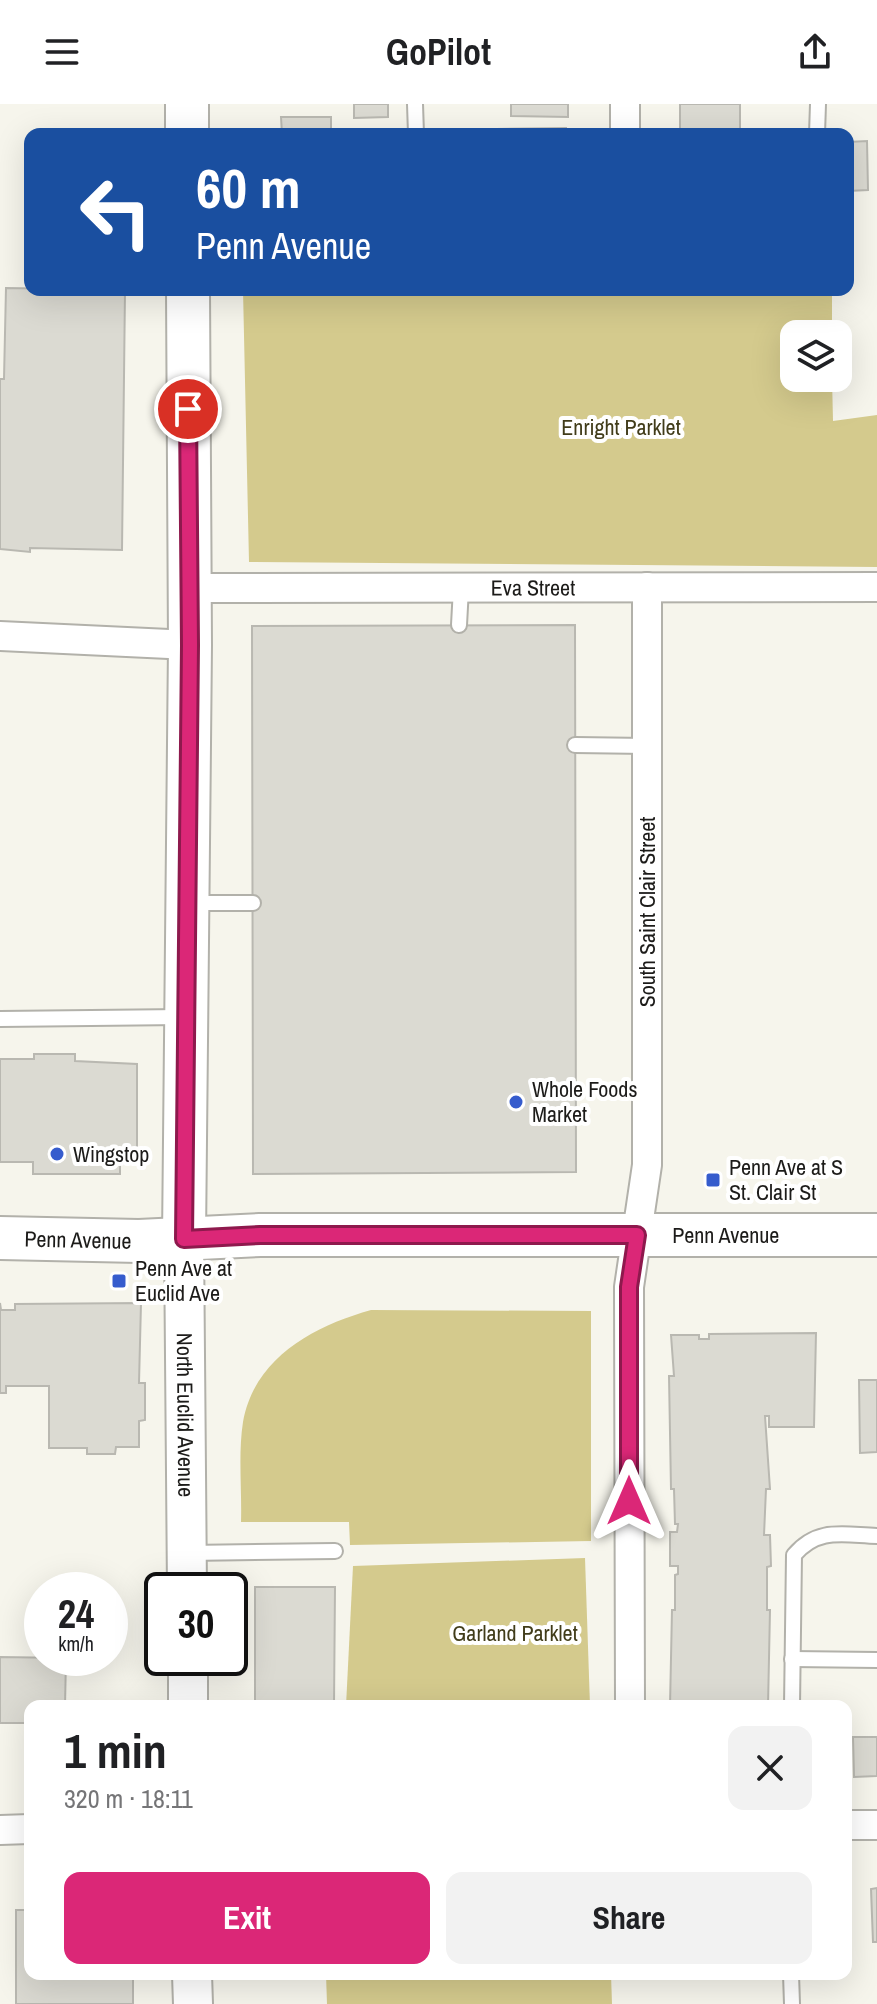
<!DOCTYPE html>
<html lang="en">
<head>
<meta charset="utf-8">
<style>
  body { margin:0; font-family:"Archivo Narrow",sans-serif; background:#f2f2f2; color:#202124; height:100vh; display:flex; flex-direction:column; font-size:30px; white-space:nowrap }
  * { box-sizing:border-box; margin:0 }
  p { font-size:26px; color:#757577 }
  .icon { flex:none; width:44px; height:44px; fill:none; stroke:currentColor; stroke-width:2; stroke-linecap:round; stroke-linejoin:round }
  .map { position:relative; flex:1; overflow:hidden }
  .side { position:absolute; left:24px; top:1596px; width:828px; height:280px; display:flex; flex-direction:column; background:#fff; border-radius:16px; box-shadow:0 8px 32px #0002 }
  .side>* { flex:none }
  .banner { position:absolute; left:24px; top:24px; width:830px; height:168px; border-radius:16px; box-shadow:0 8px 32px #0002; background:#1a4fa0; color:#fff; overflow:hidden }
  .buttons { position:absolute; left:780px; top:216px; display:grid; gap:16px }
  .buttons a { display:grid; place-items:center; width:72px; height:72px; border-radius:16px; background:#fff; box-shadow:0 8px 32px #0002; font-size:40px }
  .speed { position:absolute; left:24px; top:1468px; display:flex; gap:16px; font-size:40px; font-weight:700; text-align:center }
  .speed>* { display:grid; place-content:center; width:104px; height:104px; border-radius:50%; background:#fff; box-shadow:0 8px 32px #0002; line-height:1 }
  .speed small { font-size:20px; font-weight:400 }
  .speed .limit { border:4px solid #111; border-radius:12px; background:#fff; color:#111 }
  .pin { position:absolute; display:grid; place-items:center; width:68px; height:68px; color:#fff; margin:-34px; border:4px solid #fff; border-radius:50%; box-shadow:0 2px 8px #0007 }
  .me { position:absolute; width:88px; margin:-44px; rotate:0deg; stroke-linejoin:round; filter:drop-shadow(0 0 6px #0008) }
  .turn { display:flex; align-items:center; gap:28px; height:168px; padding:0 40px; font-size:36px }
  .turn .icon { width:104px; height:104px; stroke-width:2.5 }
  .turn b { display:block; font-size:56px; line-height:68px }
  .round { display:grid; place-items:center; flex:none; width:84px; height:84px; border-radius:16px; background:#f2f2f2 }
  .summary { display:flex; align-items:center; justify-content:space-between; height:136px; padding:0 40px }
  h1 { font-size:48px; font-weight:700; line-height:60px }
  .action { display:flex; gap:16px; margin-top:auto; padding:16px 40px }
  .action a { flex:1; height:92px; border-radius:16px; background:#db2777; color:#fff; font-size:32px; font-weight:700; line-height:92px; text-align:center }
  .action a+a { background:#f2f2f2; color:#202124 }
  header { display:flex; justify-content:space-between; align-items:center; height:104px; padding:0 40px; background:#fff; font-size:36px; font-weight:700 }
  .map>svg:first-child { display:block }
</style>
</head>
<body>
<header><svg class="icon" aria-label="menu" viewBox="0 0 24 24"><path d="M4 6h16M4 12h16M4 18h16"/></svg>GoPilot<svg class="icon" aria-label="share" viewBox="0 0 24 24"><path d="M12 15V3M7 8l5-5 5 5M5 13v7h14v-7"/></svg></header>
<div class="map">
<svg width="877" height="1900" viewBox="0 0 877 1900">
  <rect width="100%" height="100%" fill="#f6f5ec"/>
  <g fill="#d4ca8d">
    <path d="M243,186H832V230H794V274H832L833,317L877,311V463L249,458Z"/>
    <path d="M371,1206L591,1207V1437L350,1441L349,1418H241C242,1386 238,1350 243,1318C254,1254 314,1222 371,1206Z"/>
    <path d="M585,1454L590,1602H346L353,1462Z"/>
    <path d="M326,1870H611L612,1900H327Z"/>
  </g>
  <g fill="#dbdad2" stroke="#b9b8b1" stroke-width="2">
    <path d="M354,0H388V13L354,14Z"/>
    <path d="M511,0H568V13L511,12Z"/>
    <rect x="680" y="0" width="60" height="26"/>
    <path d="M281,13H331V30H282Z"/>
    <path d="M566,24V30H497V25Z"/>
    <path d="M867,37L868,86L848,87V38Z"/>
    <path d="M6,184L125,186L122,446L30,444V448L0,445V275H4Z"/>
    <path d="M575,521L576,1068L253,1070L252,522Z"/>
    <path d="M34,950H75V957L137,960V1060H120V1070H33V1058H0V955H34Z"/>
    <path d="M0,1199L1,1206H15V1200L141,1199L139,1279H145V1316L139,1317V1343H116L115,1350H87V1344H49V1282H6V1289H0Z"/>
    <path d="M816,1229L814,1323H769V1312H765L770,1385H766L764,1431H770L771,1462L767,1463V1506H770L768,1602H670L672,1506H675V1471L678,1470V1462H670V1428H677L678,1420H675L674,1385H671L669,1272H674L671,1231H699V1235H709V1230Z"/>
    <path d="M859,1276H877V1348L860,1349Z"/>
    <path d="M255,1483H335L334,1602H255Z"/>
    <path d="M0,1553L66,1554L65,1602H30V1619H0Z"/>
    <path d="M853,1633H877V1672L854,1673Z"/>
    <path d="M877,1784V1838H873L871,1785Z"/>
    <path d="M16,1806H30V1870H133V1900H16Z"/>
  </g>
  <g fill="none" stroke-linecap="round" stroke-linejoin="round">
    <defs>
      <g id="lane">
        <path d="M415,0L416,30"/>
        <path d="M817,30L818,0"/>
        <path d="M459,521L461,484"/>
        <path d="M575,641L647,642"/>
        <path d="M189,799H253"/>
        <path d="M0,915L182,913"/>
        <path d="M188,1449L335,1447"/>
        <path d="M792,1555L877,1556"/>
        <path d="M792,1602L794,1451C818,1423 843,1431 877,1432"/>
        <path d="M791,1870L792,1900"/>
      </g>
      <g id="street">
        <path d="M625,30V0"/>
        <path id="s1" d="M189,484L877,483"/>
        <path d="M0,532L190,541"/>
        <path d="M630,1602L629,1183L647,1061V483"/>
        <path d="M846,1721H877"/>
        <path d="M0,1726L30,1725"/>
      </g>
      <g id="secondary">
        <path id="s2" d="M184,1135L187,1486"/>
        <path d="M188,1554V1602"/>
        <path d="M192,1870L193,1900"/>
      </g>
      <g id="primary">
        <path d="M187,0V30"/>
        <path id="s3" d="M0,1134L139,1137L260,1131H877"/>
        <path d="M184,1135L190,541L188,186"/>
      </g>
    </defs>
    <use href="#lane" stroke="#b2b1aa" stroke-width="18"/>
    <use href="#street" stroke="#b2b1aa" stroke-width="32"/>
    <use href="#secondary" stroke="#b2b1aa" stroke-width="42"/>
    <use href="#primary" stroke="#b2b1aa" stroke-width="46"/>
    <use href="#lane" stroke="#fff" stroke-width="14"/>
    <use href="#street" stroke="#fff" stroke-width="28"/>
    <use href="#secondary" stroke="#fff" stroke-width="38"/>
    <use href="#primary" stroke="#fff" stroke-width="42"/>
  </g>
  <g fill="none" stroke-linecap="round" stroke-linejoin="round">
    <defs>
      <path id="route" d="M188,305L190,541L184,1135L260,1131H637L629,1183V1397"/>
    </defs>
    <use href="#route" stroke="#8e194d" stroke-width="20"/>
    <use href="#route" stroke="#db2777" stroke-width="14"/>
  </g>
  <g fill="#365ccd" stroke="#fff" stroke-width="3">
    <circle cx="516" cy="998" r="8"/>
    <circle cx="57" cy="1050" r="8"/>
    <rect x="705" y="1068" width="16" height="16" rx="4"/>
    <rect x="111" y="1169" width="16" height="16" rx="4"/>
  </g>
  <g text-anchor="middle" stroke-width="8" stroke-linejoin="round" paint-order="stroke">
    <g font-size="22" fill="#413c1a" stroke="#fff">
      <text x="621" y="331">Enright Parklet</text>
      <text x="515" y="1537">Garland Parklet</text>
    </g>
    <g font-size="22" fill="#1c1b19" stroke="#fff">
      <text dy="8" stroke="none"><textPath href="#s1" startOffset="344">Eva Street</textPath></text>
      <text transform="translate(647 808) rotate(-90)" y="8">South Saint Clair Street</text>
      <text dy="8" stroke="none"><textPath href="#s3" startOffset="726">Penn Avenue</textPath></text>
      <text dy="8" stroke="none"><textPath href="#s3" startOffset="78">Penn Avenue</textPath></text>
      <text dy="8" stroke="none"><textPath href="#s2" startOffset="176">North Euclid Avenue</textPath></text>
    </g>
    <g font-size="22" fill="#1c1b19" stroke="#fff" text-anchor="start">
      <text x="532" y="993">Whole Foods<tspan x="532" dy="25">Market</tspan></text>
      <text x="73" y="1058">Wingstop</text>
      <text x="729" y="1071">Penn Ave at S<tspan x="729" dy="25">St. Clair St</tspan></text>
      <text x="135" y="1172">Penn Ave at<tspan x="135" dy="25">Euclid Ave</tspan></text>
    </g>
  </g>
</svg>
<div class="buttons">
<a><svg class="icon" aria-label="layers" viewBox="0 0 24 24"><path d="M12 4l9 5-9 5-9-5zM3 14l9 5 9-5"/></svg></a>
</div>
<div class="speed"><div>24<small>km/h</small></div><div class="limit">30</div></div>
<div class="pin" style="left:188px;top:305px;background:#d93025"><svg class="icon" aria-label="arrive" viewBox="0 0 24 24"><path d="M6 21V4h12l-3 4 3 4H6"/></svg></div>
<svg class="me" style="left:629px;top:1397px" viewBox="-20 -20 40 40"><path d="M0-17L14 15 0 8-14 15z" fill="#db2777" stroke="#fff" stroke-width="4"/></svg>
<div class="banner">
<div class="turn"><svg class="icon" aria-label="left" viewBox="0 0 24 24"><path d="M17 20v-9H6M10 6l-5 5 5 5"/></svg><div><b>60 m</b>Penn Avenue</div></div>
</div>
<section class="side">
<div class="summary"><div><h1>1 min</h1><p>320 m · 18:11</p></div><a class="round"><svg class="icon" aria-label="close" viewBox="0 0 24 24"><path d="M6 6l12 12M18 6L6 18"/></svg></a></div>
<div class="action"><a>Exit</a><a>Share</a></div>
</section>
</div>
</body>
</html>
